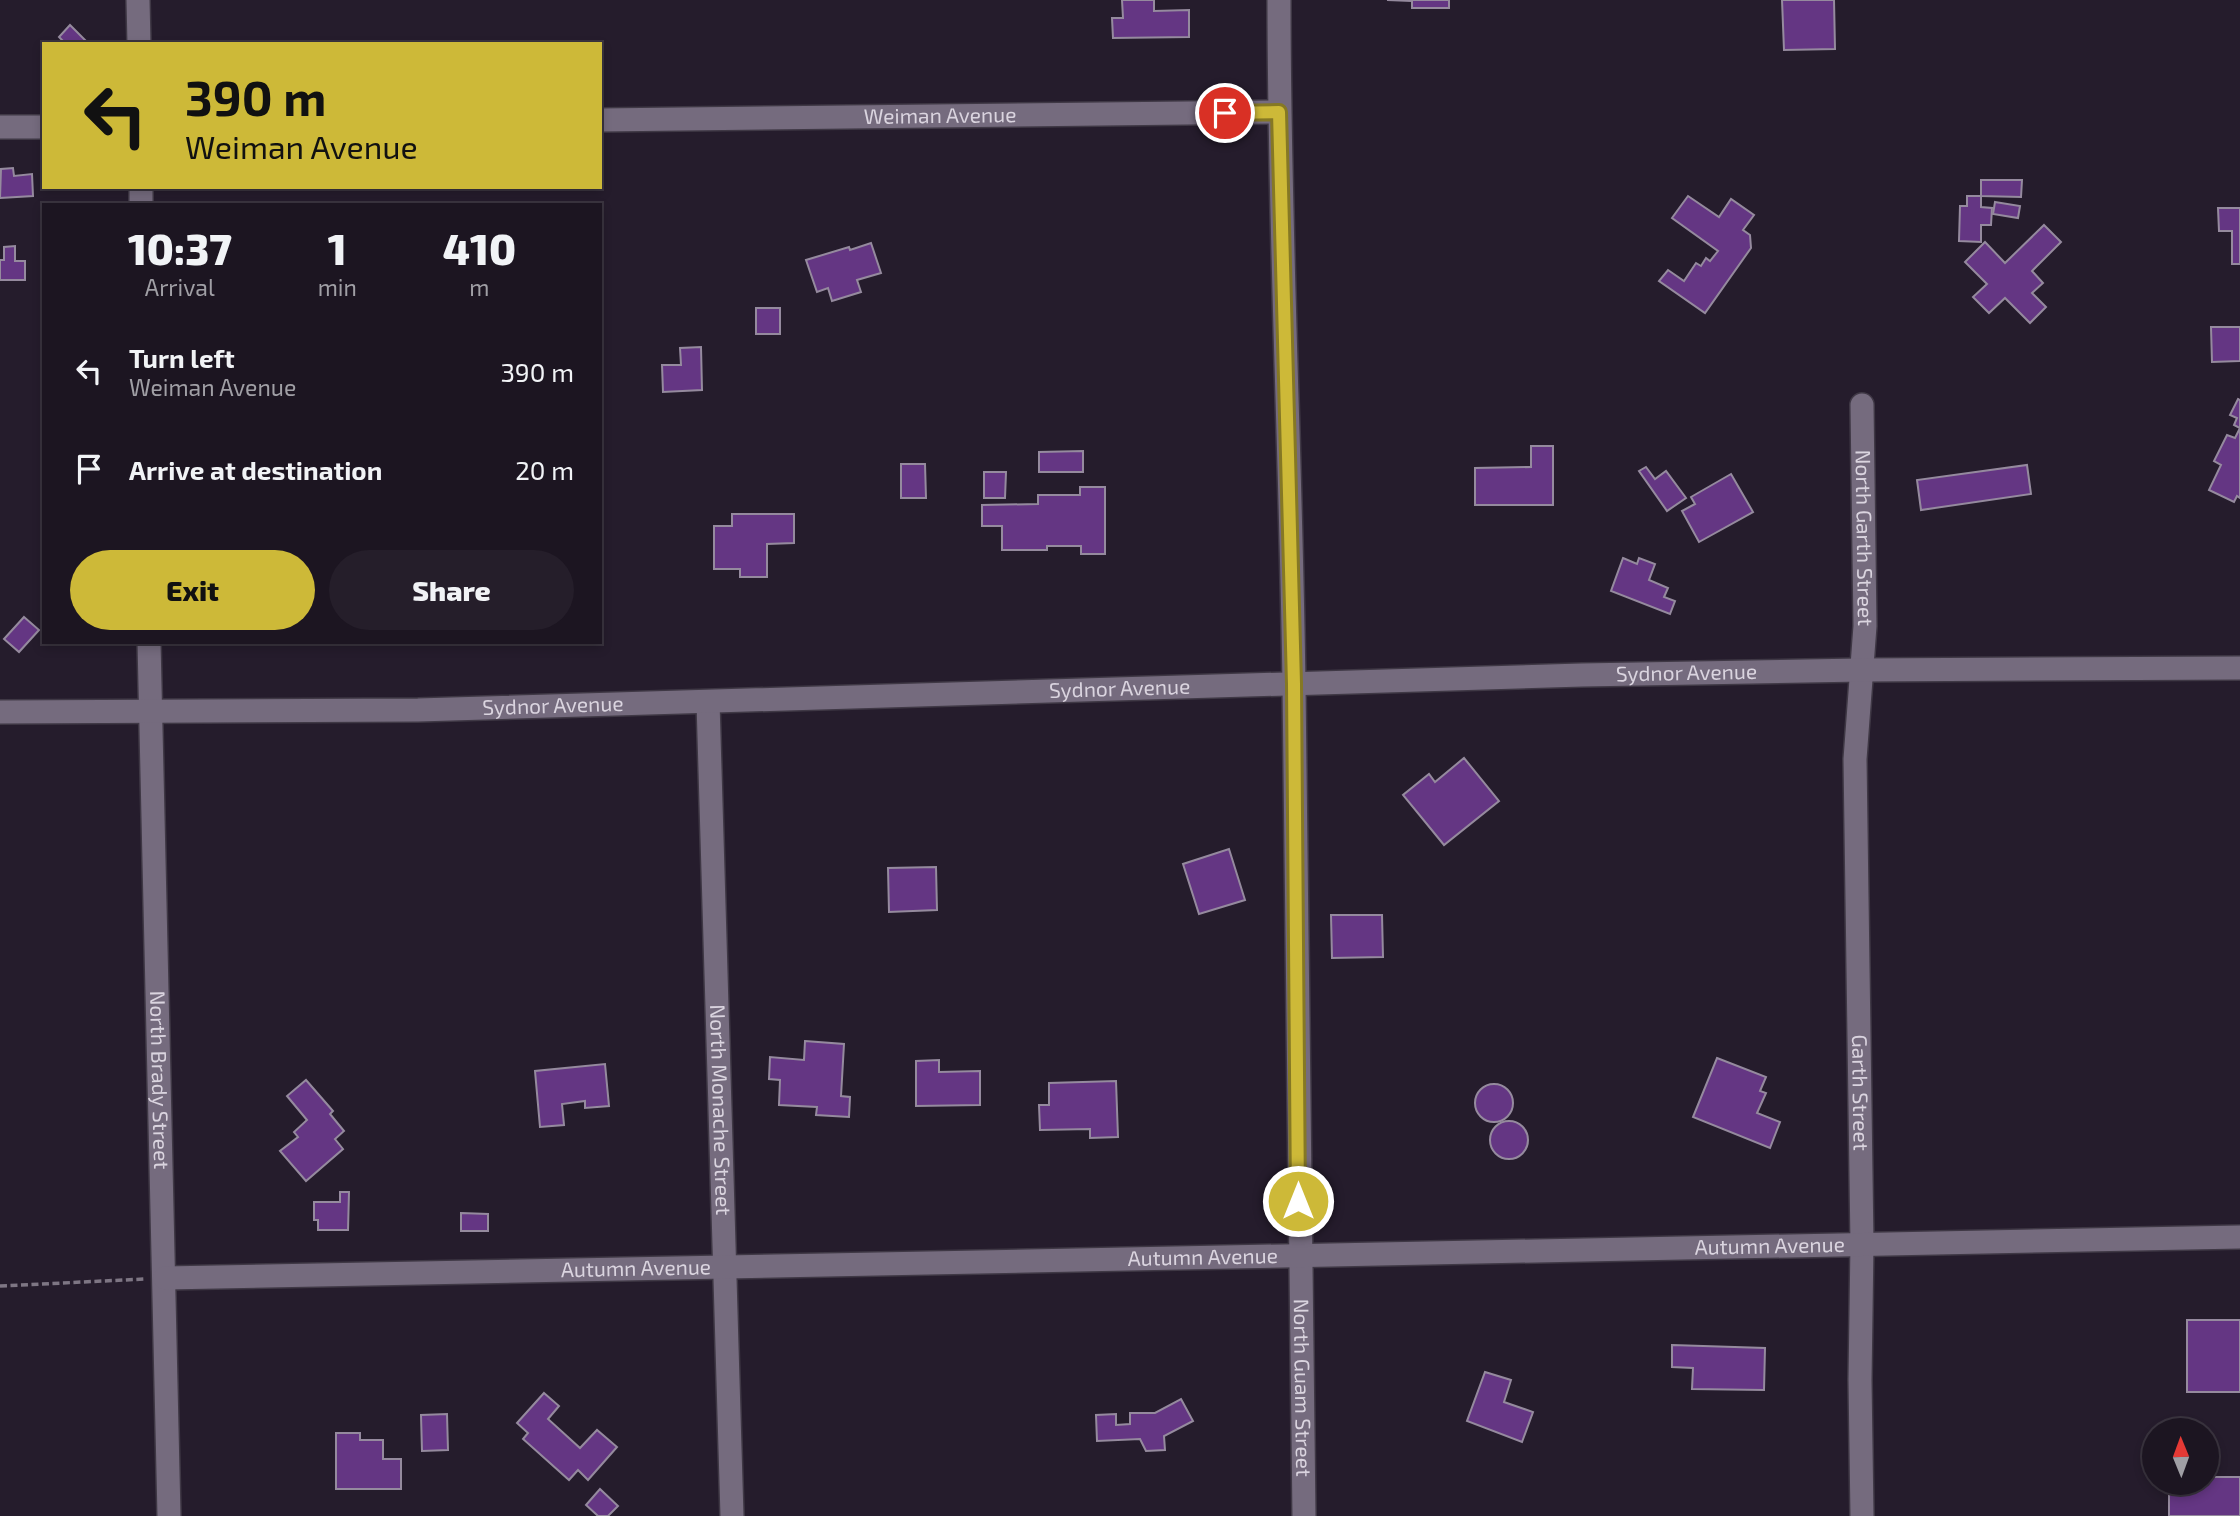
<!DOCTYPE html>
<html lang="en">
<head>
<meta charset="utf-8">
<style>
  body { margin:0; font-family:"Exo 2",sans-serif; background:#251e2a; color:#f1f3f6; height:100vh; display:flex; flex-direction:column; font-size:26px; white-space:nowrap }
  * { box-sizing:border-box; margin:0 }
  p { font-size:23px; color:#a09fa5 }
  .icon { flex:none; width:38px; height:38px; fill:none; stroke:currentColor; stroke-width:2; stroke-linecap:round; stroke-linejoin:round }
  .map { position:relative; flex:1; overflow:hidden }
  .panel { position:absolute; left:42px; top:203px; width:560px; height:441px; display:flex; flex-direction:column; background:#1c1521; border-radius:0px; box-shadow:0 4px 10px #0003,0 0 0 2px #3a343f }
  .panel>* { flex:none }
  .top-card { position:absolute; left:42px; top:42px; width:560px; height:147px; border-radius:0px; box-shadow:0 4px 10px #0003,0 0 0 2px #3a343f; background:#cdb938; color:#111; overflow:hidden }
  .needle { width:46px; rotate:359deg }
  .controls { position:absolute; left:2142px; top:1418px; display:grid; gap:14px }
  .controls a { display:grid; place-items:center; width:77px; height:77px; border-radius:50%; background:#1c1521; box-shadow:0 4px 10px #0003,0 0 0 2px #3a343f; font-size:35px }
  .pin { position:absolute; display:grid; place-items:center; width:60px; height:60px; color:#fff; margin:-30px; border:4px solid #fff; border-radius:50%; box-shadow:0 2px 7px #0007 }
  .me { position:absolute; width:77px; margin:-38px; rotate:0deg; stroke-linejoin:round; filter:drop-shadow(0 0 5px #0008) }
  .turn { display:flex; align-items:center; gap:24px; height:147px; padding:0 28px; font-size:32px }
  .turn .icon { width:91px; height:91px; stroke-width:2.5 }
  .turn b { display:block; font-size:49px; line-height:60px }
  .eta { display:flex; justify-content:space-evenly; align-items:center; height:119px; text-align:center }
  .eta b { font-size:42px; font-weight:800; line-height:49px }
  .action { display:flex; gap:14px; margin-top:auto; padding:14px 28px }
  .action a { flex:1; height:80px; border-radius:42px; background:#cdb938; color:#111; font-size:28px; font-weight:800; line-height:80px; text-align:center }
  .action a+a { background:#251e2a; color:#f1f3f6 }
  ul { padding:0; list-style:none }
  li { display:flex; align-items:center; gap:21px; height:98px; padding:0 28px }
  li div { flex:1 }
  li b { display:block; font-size:26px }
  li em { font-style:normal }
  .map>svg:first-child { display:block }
</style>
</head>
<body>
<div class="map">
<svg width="2240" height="1516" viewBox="0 0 2240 1516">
  <rect width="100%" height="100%" fill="#251c2c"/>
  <g fill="#643683" stroke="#958a9e" stroke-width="2">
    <path d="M1122,0H1154V11L1189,10V37L1113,38L1112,18H1123Z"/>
    <path d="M1387,0H1449V8H1412V1Z"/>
    <path d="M1782,0H1834L1835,49L1784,50Z"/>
    <path d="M70,25L89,44H63L64,42L59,37Z"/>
    <path d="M13,168L14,176L32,174L33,196L0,198L1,169Z"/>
    <path d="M1981,180H2022L2021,197L1981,196Z"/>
    <path d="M1688,196L1719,217L1731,199L1754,215L1743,230L1750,235L1751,248L1705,313L1659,281L1668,270L1684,281L1696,263L1701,266L1706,258L1710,261L1718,251L1672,218Z"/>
    <path d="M1967,196H1981V207L1992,208L1991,225H1981V242L1959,241L1960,206H1967Z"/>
    <path d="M1995,202L2020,206L2018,218L1993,214Z"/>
    <path d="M2218,208H2240V264H2232V231H2219Z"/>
    <path d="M2044,225L2061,242L2032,271L2043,283L2032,293L2046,307L2030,323L2005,298L1989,313L1973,297L1987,284L1965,262L1985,242L2005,263Z"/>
    <path d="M871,243L881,273L857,280L861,292L832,301L828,288L817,292L806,260L849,247L850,250Z"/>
    <path d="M15,246V261H25V280H0V260H4V247Z"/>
    <rect x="756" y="308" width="24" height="26"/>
    <path d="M2211,327H2240V361L2212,362Z"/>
    <path d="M701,347L702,390L663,392L662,365H681L680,348Z"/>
    <path d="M2238,399L2240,400V498L2237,496L2234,502L2209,490L2221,465L2214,461L2227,435L2235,438L2240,428L2234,425L2237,418L2230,415Z"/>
    <path d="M1531,446H1553V505H1475V468L1531,467Z"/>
    <path d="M1083,451V472H1039V452Z"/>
    <path d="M901,464H925L926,498H901Z"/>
    <path d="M2027,465L2031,494L1921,510L1917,480Z"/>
    <path d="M1646,467L1655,479L1666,471L1686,498L1667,511L1639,471Z"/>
    <path d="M984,472H1006L1005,498H984Z"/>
    <path d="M1731,474L1753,512L1699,542L1682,511L1695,504L1691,497Z"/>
    <path d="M1080,487H1105V554H1081V546H1047V550H1002V526H982V505L1038,504V495H1080Z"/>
    <path d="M732,514H794V543L767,544V577H740V569H714V526H732Z"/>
    <path d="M1623,558L1637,564L1639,558L1655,564L1649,580L1668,588L1664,597L1675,601L1670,614L1611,591Z"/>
    <path d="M24,617L39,630L19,652L4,639Z"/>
    <path d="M1464,758L1499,801L1444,845L1403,795L1429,774L1435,782Z"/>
    <path d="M1229,849L1245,900L1199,914L1183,864Z"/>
    <path d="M936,867L937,910L889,912L888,868Z"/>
    <path d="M1331,915H1382L1383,957L1332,958Z"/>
    <path d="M805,1041L844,1044L841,1096L850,1097L849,1117L816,1115L817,1107L779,1105L780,1080L769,1079L770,1057L804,1060Z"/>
    <path d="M1717,1058L1766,1077L1760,1091L1766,1093L1757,1113L1780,1122L1770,1148L1693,1117Z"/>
    <path d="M939,1060V1072L980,1071V1105L916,1106V1061Z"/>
    <path d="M605,1064L609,1106L585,1108V1101L562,1104L564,1125L540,1127L535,1071Z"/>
    <path d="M306,1080L333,1111L330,1114L344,1131L335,1139L343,1149L306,1181L280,1151L298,1137L294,1132L307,1120L287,1096Z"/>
    <path d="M1116,1081L1118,1137L1090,1138V1129L1040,1130L1039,1105H1049V1083Z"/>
    <circle cx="1494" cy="1103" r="19"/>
    <circle cx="1509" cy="1140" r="19"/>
    <path d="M340,1192H349L348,1230H318V1220H314V1202H340Z"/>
    <path d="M461,1213L488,1214V1231H461Z"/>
    <rect x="2187" y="1320" width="53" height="72"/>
    <path d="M1672,1345L1765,1348L1764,1390L1692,1389L1693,1368L1672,1367Z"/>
    <path d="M1485,1372L1511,1380L1504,1402L1533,1412L1522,1442L1467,1421Z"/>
    <path d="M544,1393L559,1406L548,1419L580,1448L597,1430L617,1447L588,1480L578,1470L569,1480L523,1439L528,1433L517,1423Z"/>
    <path d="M1181,1399L1193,1421L1164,1436L1165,1450L1146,1451L1140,1439L1097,1441L1096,1415L1116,1414V1425L1130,1424V1413H1155Z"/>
    <path d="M447,1414L448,1450L422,1451L421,1415Z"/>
    <path d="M336,1433H360V1440H383V1459H401V1489H336Z"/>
    <path d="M2207,1477H2240V1516H2169V1482H2207Z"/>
    <path d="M600,1489L618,1506L608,1516H598L586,1505Z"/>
  </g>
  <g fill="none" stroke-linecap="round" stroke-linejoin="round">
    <defs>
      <g id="street">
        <path d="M138,0L139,44"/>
        <path id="s1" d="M1279,0C1279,229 1291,457 1294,686C1298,962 1299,1239 1304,1516"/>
        <path id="s2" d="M600,120L1279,112"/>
        <path d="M0,127H44"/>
        <path d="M141,187V205"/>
        <path id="s3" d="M1862,405L1865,626L1855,759L1862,1244L1860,1380L1862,1516"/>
        <path id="s4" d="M149,642L169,1516"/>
        <path id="s5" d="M708,702L732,1516"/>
        <path id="s6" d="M0,712L418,710L1582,675L1861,670L2240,668"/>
        <path id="s7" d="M165,1278L2240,1237"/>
      </g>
    </defs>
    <use href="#street" stroke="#3f3845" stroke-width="26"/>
    <path stroke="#7e7684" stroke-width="3.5" stroke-dasharray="7 3.5" stroke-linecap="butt" d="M0,1286L145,1279"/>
    <use href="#street" stroke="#756b7e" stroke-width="23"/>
  </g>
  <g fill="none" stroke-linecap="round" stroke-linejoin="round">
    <defs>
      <path id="route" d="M1225,113L1279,112L1294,684L1298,1201"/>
    </defs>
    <use href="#route" stroke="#857824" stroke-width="18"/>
    <use href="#route" stroke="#cdb938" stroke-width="12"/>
  </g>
  <g text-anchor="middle" stroke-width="7" stroke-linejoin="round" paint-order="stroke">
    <g font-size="21" fill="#dad4df" stroke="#251c2c">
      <text dy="7" stroke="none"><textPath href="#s2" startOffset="340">Weiman Avenue</textPath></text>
      <text dy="7" stroke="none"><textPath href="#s3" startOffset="133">North Garth Street</textPath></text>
      <text dy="7" stroke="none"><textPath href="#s6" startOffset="1687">Sydnor Avenue</textPath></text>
      <text dy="7" stroke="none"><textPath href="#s6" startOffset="1120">Sydnor Avenue</textPath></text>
      <text dy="7" stroke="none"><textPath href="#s6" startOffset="553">Sydnor Avenue</textPath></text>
      <text dy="7" stroke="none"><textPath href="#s4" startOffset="438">North Brady Street</textPath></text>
      <text dy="7" stroke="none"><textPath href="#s3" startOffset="688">Garth Street</textPath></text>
      <text dy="7" stroke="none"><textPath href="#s5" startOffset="408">North Monache Street</textPath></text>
      <text dy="7" stroke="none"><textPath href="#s7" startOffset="1605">Autumn Avenue</textPath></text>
      <text dy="7" stroke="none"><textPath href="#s7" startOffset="1038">Autumn Avenue</textPath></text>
      <text dy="7" stroke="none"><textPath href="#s7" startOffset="471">Autumn Avenue</textPath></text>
      <text dy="7" stroke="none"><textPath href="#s1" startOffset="1388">North Guam Street</textPath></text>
    </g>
  </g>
</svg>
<div class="controls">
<a><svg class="needle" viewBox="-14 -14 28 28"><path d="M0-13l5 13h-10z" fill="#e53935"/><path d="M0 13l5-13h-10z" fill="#a09fa5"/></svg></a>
</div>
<div class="pin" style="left:1225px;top:113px;background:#d93025"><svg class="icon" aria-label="arrive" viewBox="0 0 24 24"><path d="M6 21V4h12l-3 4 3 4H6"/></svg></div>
<svg class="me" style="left:1298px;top:1201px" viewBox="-20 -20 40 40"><circle r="17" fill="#cdb938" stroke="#fff" stroke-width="3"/><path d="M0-11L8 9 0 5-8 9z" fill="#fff"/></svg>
<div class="top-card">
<div class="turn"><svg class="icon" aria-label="left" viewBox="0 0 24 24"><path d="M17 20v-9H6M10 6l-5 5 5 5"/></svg><div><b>390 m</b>Weiman Avenue</div></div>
</div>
<section class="panel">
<div class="eta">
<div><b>10:37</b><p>Arrival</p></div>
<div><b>1</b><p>min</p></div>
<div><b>410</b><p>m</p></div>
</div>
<ul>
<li><svg class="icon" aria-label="left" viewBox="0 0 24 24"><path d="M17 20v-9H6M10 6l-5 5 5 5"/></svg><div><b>Turn left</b><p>Weiman Avenue</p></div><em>390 m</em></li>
<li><svg class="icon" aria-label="arrive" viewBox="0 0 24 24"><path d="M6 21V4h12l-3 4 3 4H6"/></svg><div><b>Arrive at destination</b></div><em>20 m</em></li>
</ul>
<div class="action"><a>Exit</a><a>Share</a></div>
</section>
</div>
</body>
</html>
